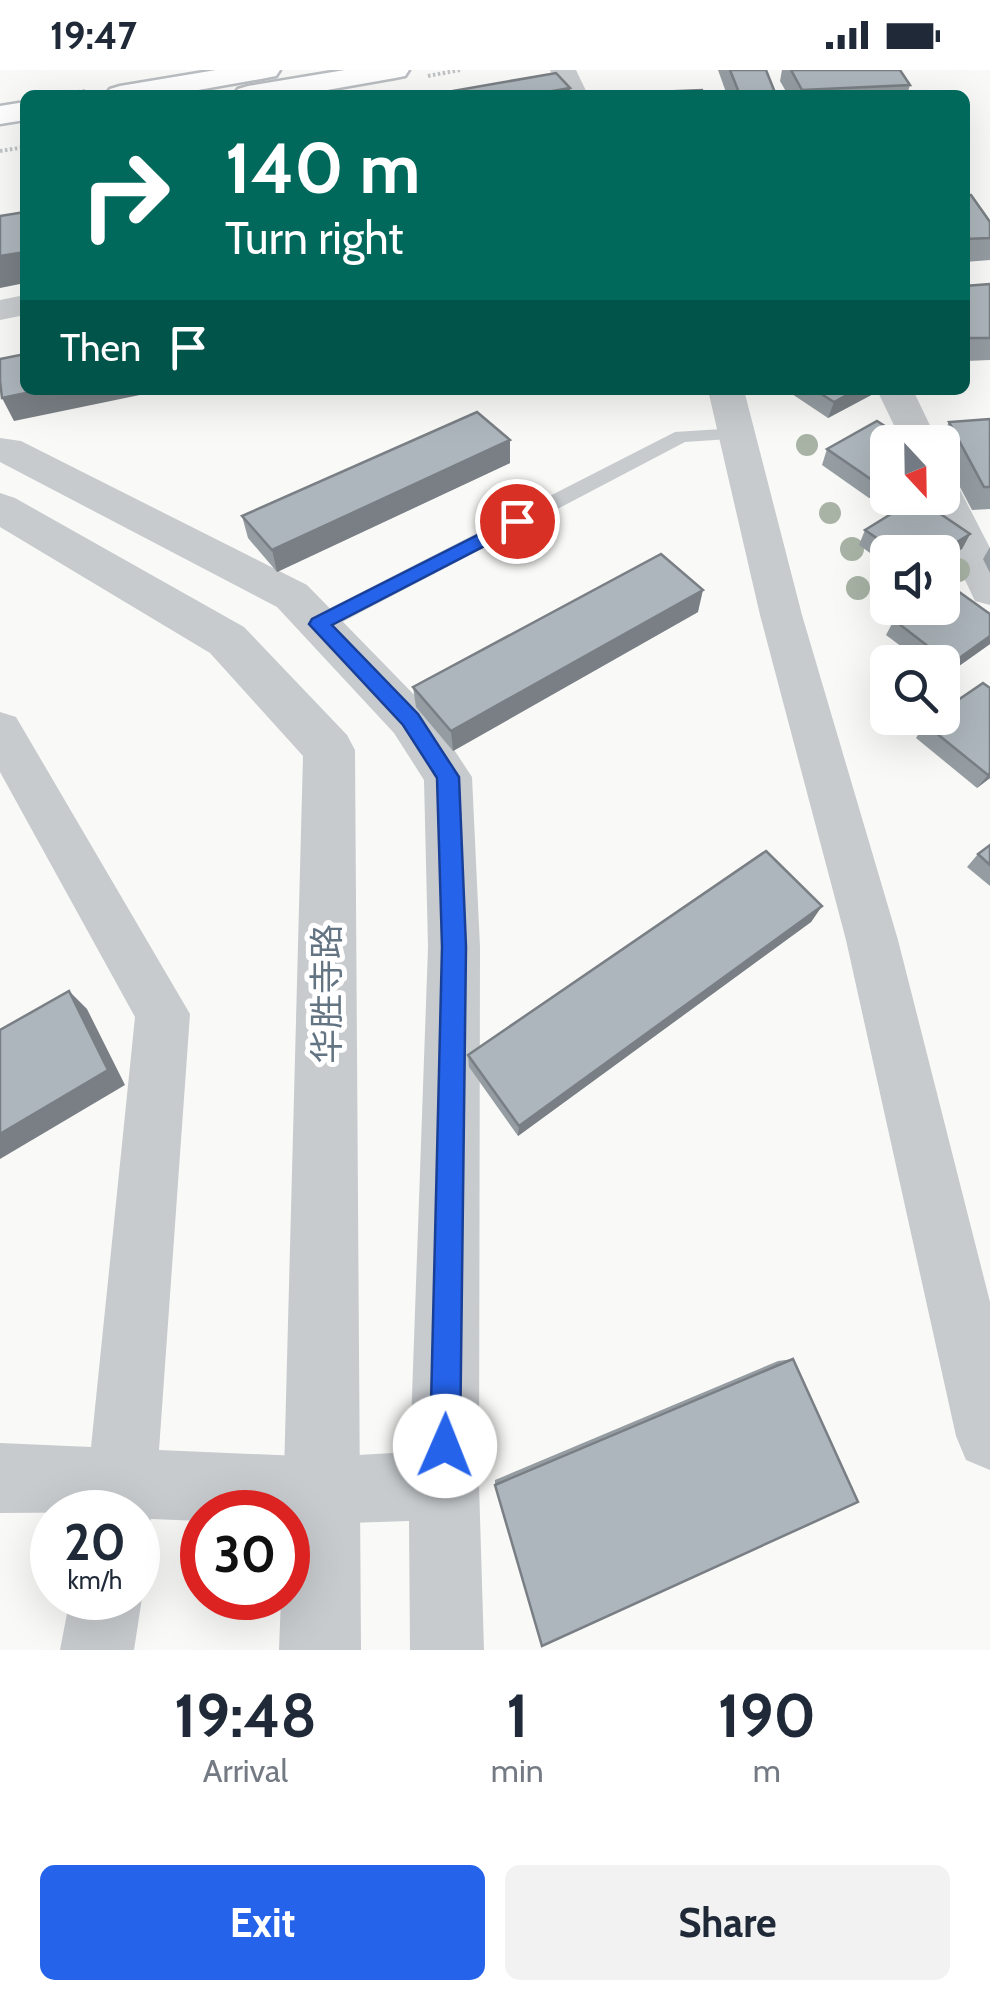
<!DOCTYPE html>
<html lang="en">
<head>
<meta charset="utf-8">
<style>
  body { margin:0; font-family:Cabin,"Noto Sans SC",sans-serif; background:#f2f2f3; color:#1f2937; height:100vh; display:flex; flex-direction:column; font-size:38px; white-space:nowrap }
  * { box-sizing:border-box; margin:0 }
  p { font-size:32px; color:#747a83 }
  .icon { flex:none; width:55px; height:55px; fill:none; stroke:currentColor; stroke-width:2; stroke-linecap:round; stroke-linejoin:round }
  .map { position:relative; height:1580px; overflow:hidden }
  .side { display:flex; flex-direction:column; background:#fff; flex:1 }
  .side>* { flex:none }
  .top-card { position:absolute; left:20px; top:20px; width:950px; height:305px; border-radius:15px; box-shadow:0 10px 40px #0002; background:#00695c; color:#fff; overflow:hidden }
  .needle { width:65px; rotate:158deg }
  .tools { position:absolute; left:870px; top:355px; display:grid; gap:20px }
  .tools a { display:grid; place-items:center; width:90px; height:90px; border-radius:15px; background:#fff; box-shadow:0 10px 40px #0002; font-size:50px }
  .speed { position:absolute; left:30px; top:1420px; display:flex; gap:20px; font-size:50px; font-weight:700; text-align:center }
  .speed>* { display:grid; place-content:center; width:130px; height:130px; border-radius:50%; background:#fff; box-shadow:0 10px 40px #0002; line-height:1 }
  .speed small { font-size:25px; font-weight:400 }
  .speed .limit { border:15px solid #d22; background:#fff; color:#111 }
  .pin { position:absolute; display:grid; place-items:center; width:85px; height:85px; color:#fff; margin:-42px; border:5px solid #fff; border-radius:50%; box-shadow:0 2px 10px #0007 }
  .me { position:absolute; width:110px; margin:-55px; rotate:1deg; stroke-linejoin:round; filter:drop-shadow(0 0 8px #0008) }
  .turn { display:flex; align-items:center; gap:35px; height:210px; padding:0 40px; font-size:45px }
  .turn .icon { width:130px; height:130px; stroke-width:2.5 }
  .turn b { display:block; font-size:70px; line-height:85px }
  .then { display:flex; align-items:center; height:95px; padding:0 40px; background:#0003; gap:20px; font-size:38px }
  .eta { display:flex; justify-content:space-evenly; align-items:center; height:170px; text-align:center }
  .eta b { font-size:60px; font-weight:700; line-height:70px }
  .primary-button { display:flex; gap:20px; margin-top:auto; padding:20px 40px }
  .primary-button a { flex:1; height:115px; border-radius:15px; background:#2563eb; color:#fff; font-size:40px; font-weight:700; line-height:115px; text-align:center }
  .primary-button a+a { background:#f2f2f3; color:#1f2937 }
  .status { display:flex; justify-content:space-between; align-items:center; height:70px; padding:0 50px; background:#fff; direction:ltr }
  .status svg { height:28px; fill:currentColor }
  .map>svg:first-child { display:block }
</style>
</head>
<body>
<div class="status"><b>19:47</b><svg viewBox="0 0 49 12"><path d="M0 12V9h3v3zM5 12V6h3v6zM10 12V3h3v9zM15 12V0h3v12zM26 1h20v11H26zM47 4h2v5h-2z"/></svg></div>
<div class="map">
<svg width="990" height="1580" viewBox="0 0 990 1580">
  <rect width="100%" height="100%" fill="#f9f9f7"/>
  <g fill="none" stroke-linecap="round" stroke-linejoin="round">
    <defs>
      <g id="primary">
        <path d="M216,0H280L276,6L266,8L170,25H105L110,19L120,16Z"/>
        <path d="M345,0H409L405,6L395,8L299,25H233L238,19L248,16Z"/>
        <path d="M25,32V50L0,54V36Z"/>
      </g>
    </defs>
    <use href="#primary" stroke="#babec2" stroke-width="5"/>
    <g stroke="#c0c3c5" stroke-width="4" stroke-dasharray="2.5 2.5" stroke-linecap="butt">
      <path d="M428,6L460,0"/>
      <path d="M58,25L85,21"/>
      <path d="M0,81L25,77"/>
    </g>
    <path fill="#c7cbce" fill-rule="evenodd" d="M737,358L744,360V368L685,372L327,560L319,562L308,554L311,548L675,362Z"/>
    <g fill="#c7cbce" fill-rule="evenodd">
      <path d="M550,0H576L588,25H562Z"/>
      <path d="M25,225V245L0,250V230Z"/>
      <path d="M708,320H744L802,545L898,870L990,1232V1400L966,1390L956,1366L846,870L760,545Z"/>
      <path d="M877,320H913L938,372H902Z"/>
      <path d="M0,368L21,371L307,515L426,637L472,707L480,877L479,1414L484,1580H410L409,1451L288,1455V1442H202V1451L151,1449L144,1467L138,1469V1442L0,1443V1373L91,1377L135,947L0,702V642L16,647L190,944L159,1380L323,1387L410,1382L428,877L424,710L394,663L277,537L0,392Z"/>
      <path d="M942,408L956,412L990,478V535L975,531L926,428H942Z"/>
      <path d="M138,1516L142,1528L134,1580H60L70,1528H138Z"/>
    </g>
    <path fill="#c7cbce" fill-rule="evenodd" d="M0,423L15,428L244,557L347,665L355,680L361,1580H279L281,1528H288V1442H283L303,686L210,583L0,457Z"/>
    <use href="#primary" fill="#fff" fill-rule="evenodd"/>
  </g>
  <g fill="#a8b3a5">
    <circle cx="807" cy="375" r="11"/>
    <circle cx="830" cy="443" r="11"/>
    <circle cx="852" cy="479" r="12"/>
    <circle cx="958" cy="500" r="12"/>
    <circle cx="858" cy="518" r="12"/>
  </g>
  <g fill="#959da2">
    <path d="M718,0H766L776,25H727Z"/>
    <path d="M782,0H900L910,15L907,25H788L780,11Z"/>
    <path d="M965,125L990,152V190L965,192Z"/>
    <path d="M990,214V290L965,291V216Z"/>
    <path d="M786,320H876L875,323L828,348Z"/>
    <path d="M990,349V439L972,440L942,383V372H939L949,352Z"/>
    <path d="M510,370V393L277,502L248,468L242,446Z"/>
    <path d="M827,379L888,416L869,428L822,395Z"/>
    <path d="M865,460L970,464L962,479L942,482H888V496L859,475Z"/>
    <path d="M990,477V503L983,489Z"/>
    <path d="M698,542L453,681L416,637L413,617Z"/>
    <path d="M894,550L990,574L942,608V592H922L886,565Z"/>
    <path d="M990,618V708L977,718L916,668L925,654Z"/>
    <path d="M990,775V816L967,797L978,784Z"/>
    <path d="M822,836L811,852L518,1066L469,997L468,985Z"/>
    <path d="M793,1289L495,1415V1410L778,1291Z"/>
  </g>
  <g fill="#797f84">
    <path d="M570,18V25H529Z"/>
    <path d="M25,182V213L0,218V186Z"/>
    <path d="M40,320H164L14,351L2,328Z"/>
    <path d="M856,320H876L875,323L828,348L834,332Z"/>
    <path d="M510,370V393L277,502L272,480Z"/>
    <path d="M888,404V416L869,428L875,412Z"/>
    <path d="M970,464L962,479L942,492V482Z"/>
    <path d="M703,520L698,542L453,681L451,661Z"/>
    <path d="M990,566V574L942,608L951,594Z"/>
    <path d="M990,703V708L977,718L988,705Z"/>
    <path d="M822,836L811,852L518,1066L519,1056Z"/>
    <path d="M69,921L87,939L125,1015L0,1089V1064Z"/>
  </g>
  <g fill="#adb6bc" stroke="#797f84" stroke-width="2.5">
    <path d="M730,0H766L776,25H740Z"/>
    <path d="M791,0H900L910,15L802,20Z"/>
    <path d="M556,3L570,18L529,25H430Z"/>
    <path d="M702,20L703,25H657L656,22Z"/>
    <path d="M634,22L635,25H596Z"/>
    <path d="M965,125H971L990,152V168L965,169Z"/>
    <path d="M25,142V182L0,186V146Z"/>
    <path d="M990,214V268H965V216Z"/>
    <path d="M25,284V320H40L2,328L0,311V289Z"/>
    <path d="M815,320H856L834,332Z"/>
    <path d="M477,342L510,370L272,480L242,446Z"/>
    <path d="M990,349V417H984L949,352Z"/>
    <path d="M877,351L910,372H888V404L875,412L827,379Z"/>
    <path d="M917,428L970,464L941,482H897L865,460Z"/>
    <path d="M661,484L703,520L451,661L413,617Z"/>
    <path d="M948,514L990,544V566L951,594L894,550L912,538H942V517Z"/>
    <path d="M983,613L990,618V703L988,705L925,654L934,648H942V641Z"/>
    <path d="M990,775V795L978,784Z"/>
    <path d="M766,781L822,836L519,1056L468,985Z"/>
    <path d="M69,921L108,1000L0,1064V960Z"/>
    <path d="M793,1289L858,1432L542,1576L495,1415Z"/>
  </g>
  <path fill="#2563eb" stroke="#184099" stroke-width="2.5" d="M517,445L526,451L523,456L332,555L418,644L459,707L466,877L460,1376L456,1387L445,1391L434,1387L430,1376L442,877L437,708L403,655L309,554L312,549Z"/>
  <g text-anchor="middle" stroke-width="10" stroke-linejoin="round" paint-order="stroke">
    <g font-size="35" fill="#637483" stroke="#fff">
      <text transform="translate(327 924) rotate(-90)" y="12">华胜寺路</text>
    </g>
  </g>
</svg>
<div class="tools">
<a><svg class="needle" viewBox="-14 -14 28 28"><path d="M0-13l5 13h-10z" fill="#e53935"/><path d="M0 13l5-13h-10z" fill="#747a83"/></svg></a>
<a><svg class="icon" aria-label="sound" viewBox="0 0 24 24"><path d="M4 9h4l5-4v14l-5-4H4zM17 9q2 3 0 6"/></svg></a>
<a><svg class="icon" aria-label="search" viewBox="0 0 24 24"><circle cx="10" cy="10" r="6"/><path d="M15 15l6 6"/></svg></a>
</div>
<div class="speed"><div>20<small>km/h</small></div><div class="limit">30</div></div>
<div class="pin" style="left:517px;top:451px;background:#d93025"><svg class="icon" aria-label="arrive" viewBox="0 0 24 24"><path d="M6 21V4h12l-3 4 3 4H6"/></svg></div>
<svg class="me" style="left:445px;top:1376px" viewBox="-20 -20 40 40"><circle r="19" fill="#fff"/><path d="M0-13L10 11 0 6-10 11z" fill="#2563eb"/></svg>
<div class="top-card">
<div class="turn"><svg class="icon" aria-label="right" viewBox="0 0 24 24"><path d="M7 20v-9h11M14 6l5 5-5 5"/></svg><div><b>140 m</b>Turn right</div></div>
<div class="then">Then<svg class="icon" aria-label="arrive" viewBox="0 0 24 24"><path d="M6 21V4h12l-3 4 3 4H6"/></svg></div>
</div>
</div>
<section class="side">
<div class="eta">
<div><b>19:48</b><p>Arrival</p></div>
<div><b>1</b><p>min</p></div>
<div><b>190</b><p>m</p></div>
</div>
<div class="primary-button"><a>Exit</a><a>Share</a></div>
</section>
</body>
</html>
